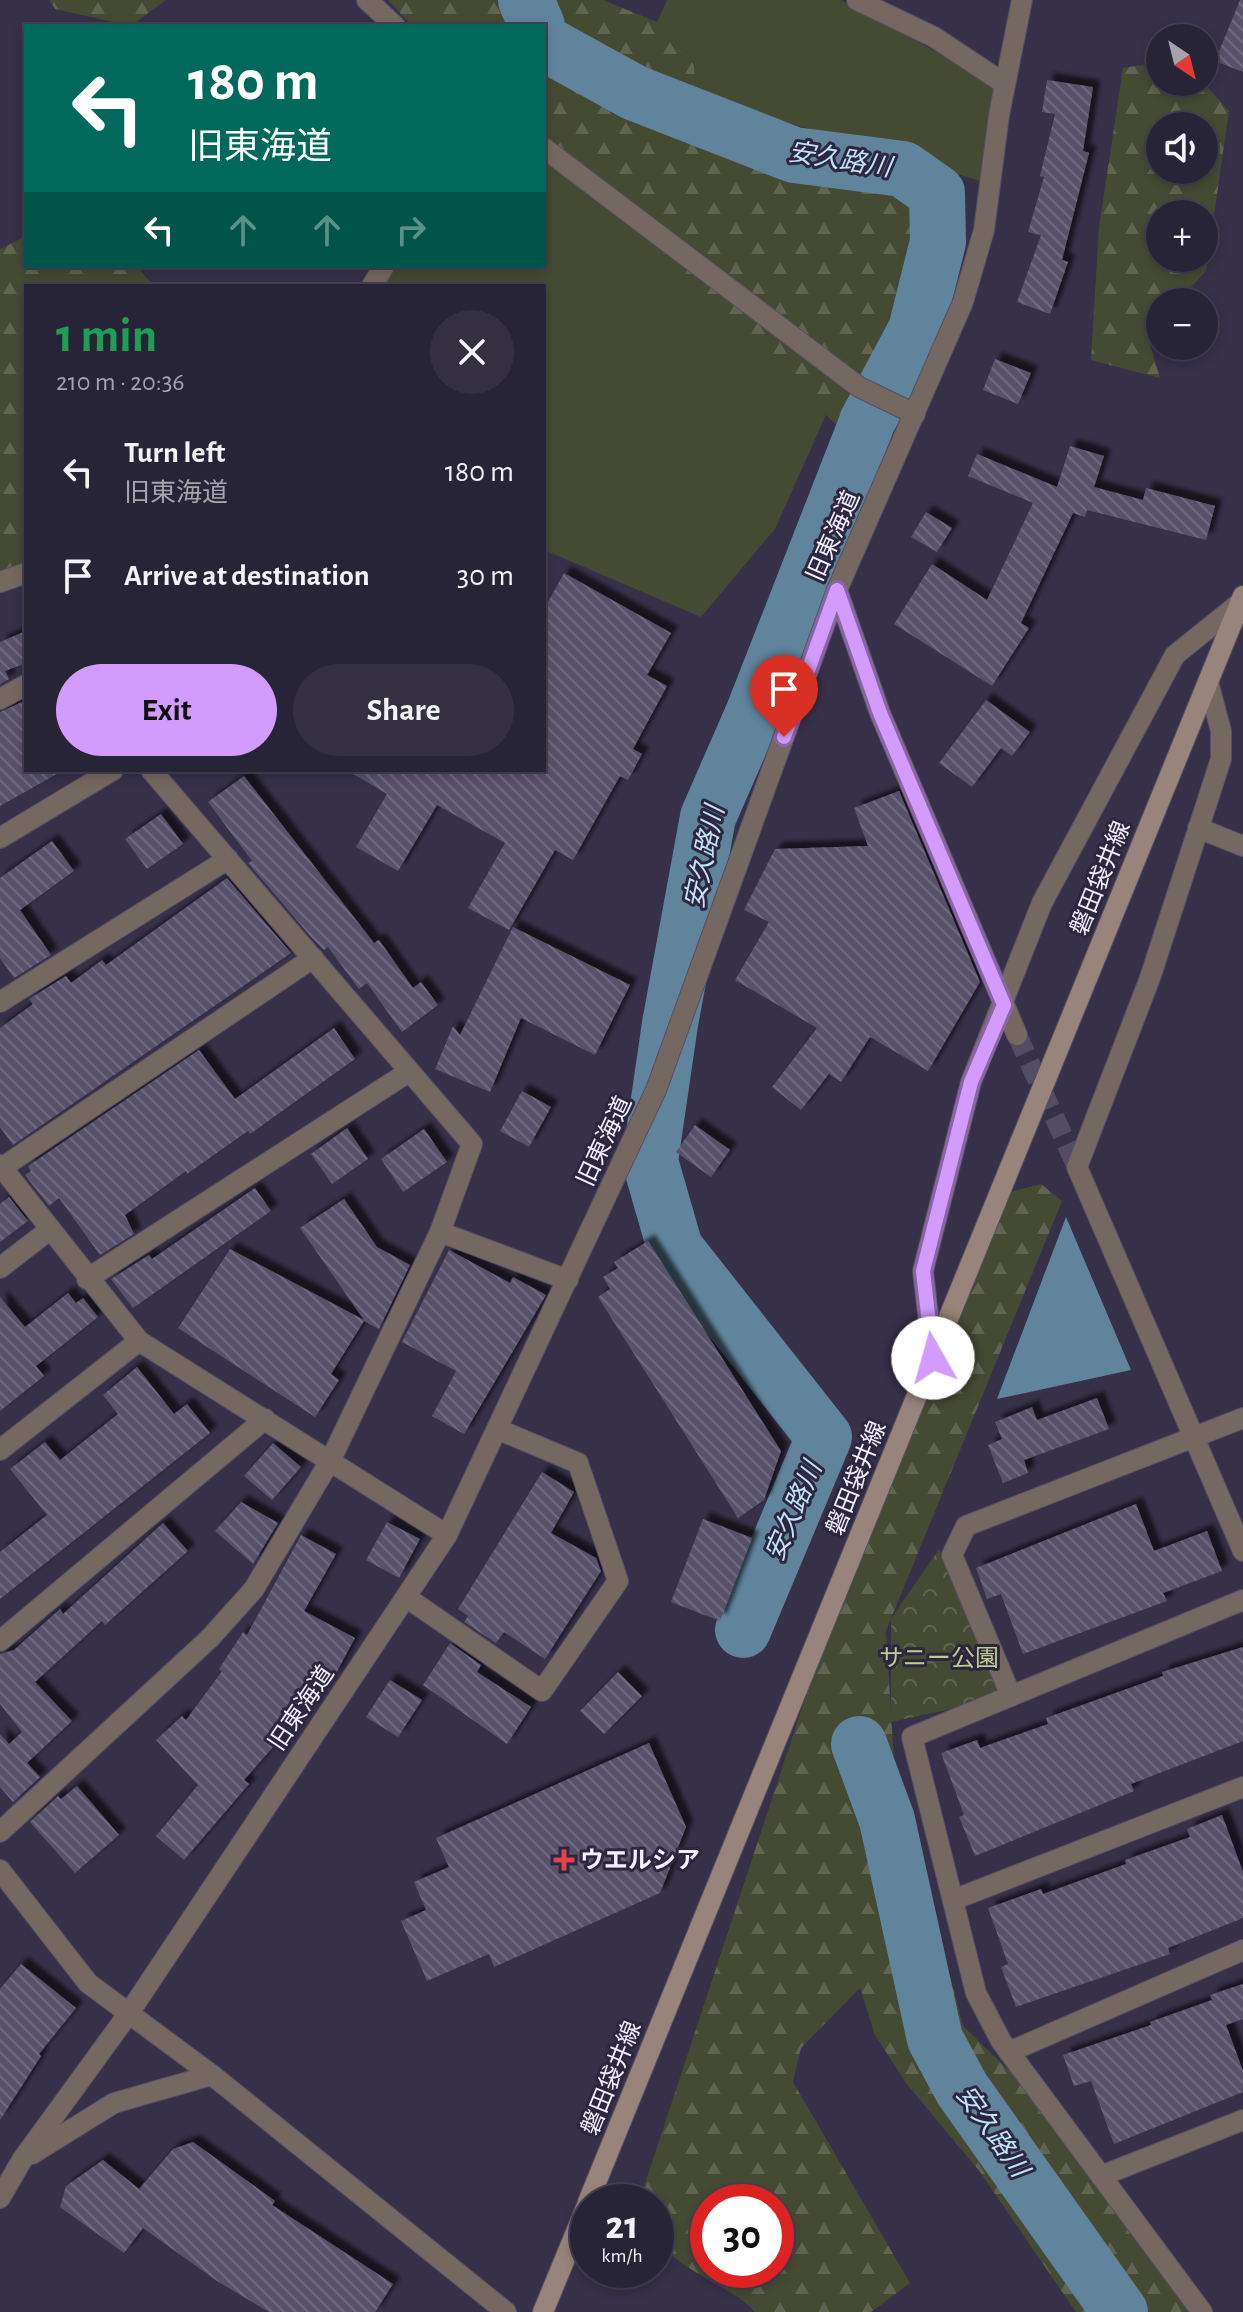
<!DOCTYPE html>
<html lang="en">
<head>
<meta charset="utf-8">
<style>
  body { margin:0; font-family:"Alegreya Sans","Noto Sans JP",sans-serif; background:#343042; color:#f1f3f6; height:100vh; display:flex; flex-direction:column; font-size:30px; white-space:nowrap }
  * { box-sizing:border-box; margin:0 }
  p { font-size:26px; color:#a5a4ad }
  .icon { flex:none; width:44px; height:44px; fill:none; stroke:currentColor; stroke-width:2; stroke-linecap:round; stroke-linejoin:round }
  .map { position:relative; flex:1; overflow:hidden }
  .panel { position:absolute; left:24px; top:284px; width:522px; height:488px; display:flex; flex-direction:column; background:#282437; border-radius:0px; box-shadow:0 4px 12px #0003,0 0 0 2px #444152 }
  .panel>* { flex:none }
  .banner { position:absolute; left:24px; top:24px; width:522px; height:244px; border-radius:0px; box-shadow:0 4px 12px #0003,0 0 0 2px #444152; background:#00695c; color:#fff; overflow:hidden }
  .needle { width:52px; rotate:145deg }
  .fabs { position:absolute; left:1146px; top:24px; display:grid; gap:16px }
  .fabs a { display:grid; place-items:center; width:72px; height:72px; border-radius:50%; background:#282437; box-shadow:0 4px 12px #0003,0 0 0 2px #444152; font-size:40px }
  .speed { position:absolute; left:570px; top:2184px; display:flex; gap:16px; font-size:40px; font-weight:700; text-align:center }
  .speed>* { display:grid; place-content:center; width:104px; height:104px; border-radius:50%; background:#282437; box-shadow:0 4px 12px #0003,0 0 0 2px #444152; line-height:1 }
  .speed small { font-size:20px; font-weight:400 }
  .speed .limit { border:12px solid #d22; background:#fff; color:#111 }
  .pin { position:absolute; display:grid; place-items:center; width:68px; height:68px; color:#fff; margin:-82px -34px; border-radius:50% 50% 50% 0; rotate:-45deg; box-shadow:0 0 8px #0007 }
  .pin .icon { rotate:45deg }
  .me { position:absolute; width:88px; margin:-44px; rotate:353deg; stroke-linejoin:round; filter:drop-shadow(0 0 6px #0008) }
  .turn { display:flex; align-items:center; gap:28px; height:168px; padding:0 32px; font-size:36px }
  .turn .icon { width:104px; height:104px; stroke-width:2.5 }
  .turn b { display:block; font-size:56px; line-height:68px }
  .lanes { display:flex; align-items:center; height:76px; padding:0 32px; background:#0003; justify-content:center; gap:40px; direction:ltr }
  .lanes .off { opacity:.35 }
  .round { display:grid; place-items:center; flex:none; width:84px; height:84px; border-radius:42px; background:#343042 }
  .head { display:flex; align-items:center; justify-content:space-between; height:136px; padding:0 32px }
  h1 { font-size:48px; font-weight:600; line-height:60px; color:#1e9e55 }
  .primary-button { display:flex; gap:16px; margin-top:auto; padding:16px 32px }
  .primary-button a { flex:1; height:92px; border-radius:48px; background:#d39cfc; color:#111; font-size:32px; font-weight:600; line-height:92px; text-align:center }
  .primary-button a+a { background:#343042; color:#f1f3f6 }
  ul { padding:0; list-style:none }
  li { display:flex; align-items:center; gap:24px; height:104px; padding:0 32px }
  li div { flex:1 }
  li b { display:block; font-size:30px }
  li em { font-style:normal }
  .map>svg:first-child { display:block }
</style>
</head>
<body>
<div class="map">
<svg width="1243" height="2312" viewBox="0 0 1243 2312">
  <defs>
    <pattern id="forest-firs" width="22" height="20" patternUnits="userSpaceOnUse" patternTransform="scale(2)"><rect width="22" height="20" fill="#454a33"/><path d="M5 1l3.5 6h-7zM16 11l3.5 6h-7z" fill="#606451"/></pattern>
    <pattern id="park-crowns" width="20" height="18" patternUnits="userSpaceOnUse" patternTransform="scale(2)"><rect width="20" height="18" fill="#454a33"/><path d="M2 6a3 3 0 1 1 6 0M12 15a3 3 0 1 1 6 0" fill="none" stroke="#606451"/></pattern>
    <pattern id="building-back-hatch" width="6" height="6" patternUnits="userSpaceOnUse" patternTransform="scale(2)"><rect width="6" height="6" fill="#58516b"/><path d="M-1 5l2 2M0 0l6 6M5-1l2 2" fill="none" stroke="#706a81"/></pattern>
    <filter id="shadow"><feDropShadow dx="7" dy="-7" stdDeviation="2" flood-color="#0009"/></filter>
  </defs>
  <rect width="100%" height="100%" fill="#363049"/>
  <g fill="#454a33">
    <path d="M667,0H841L1004,89L990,184L697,95L693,59L657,22Z"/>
    <path d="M554,156L594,186L826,415L775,529L701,617L544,550V286H372L384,266H544V171Z"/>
  </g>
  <g fill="url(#forest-firs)" fill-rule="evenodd">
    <path d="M49,0H166L131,26L55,9Z"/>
    <path d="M388,0H603L657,22L693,59L697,95L903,169L937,223L905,351L838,426L544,157V26H412Z"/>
    <path d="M1160,62V82H1203L1229,111L1206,271L1177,302H1160V321L1147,335L1160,378L1091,360L1099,227L1123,68ZM1160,126H1204V170H1160ZM1160,214H1204V258H1160Z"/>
    <path d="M26,236V266H136L154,286H26V573L0,582V249Z"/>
    <path d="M1041,1184L1062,1201L886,1631L894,1761L963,2026L1060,2120L1201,2312H1076L980,2172L906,2083L875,2035L860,1988L801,2048L793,2082L910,2283L871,2312H755C733,2286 663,2264 656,2234C654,2225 656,2212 656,2202H639L850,1562L999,1195ZM708,2202H776V2270H708Z"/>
  </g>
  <path fill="url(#park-crowns)" d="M939,1549L1011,1696L891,1722V1619Z"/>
  <path fill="#5f849b" d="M1066,1217L1131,1370L997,1399Z"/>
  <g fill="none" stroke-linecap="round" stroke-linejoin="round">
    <g stroke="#5f849b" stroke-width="56">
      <path d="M526,0L537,26"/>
      <path d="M544,43L635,93L794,155L903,169L937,193L938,242L916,330L868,420L753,714L708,817L670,1024L650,1161L675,1248L824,1437L743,1630"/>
      <path d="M859,1744L887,1820L935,2039L962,2089L1120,2312"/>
    </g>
  </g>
  <g fill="url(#building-back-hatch)" filter="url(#shadow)">
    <path d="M1240,0H1243V72L1215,61Z"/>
    <path d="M1047,80L1093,87L1083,151L1089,153L1062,260L1068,262L1050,314L1017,302L1041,235L1028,232L1044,177L1040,176L1055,114L1042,112Z"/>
    <path d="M995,359L1031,373L1018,404L983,390Z"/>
    <path d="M1070,446L1104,456L1094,487L1143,500L1146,488L1215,506L1206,540L1087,510L1085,517L1073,513L1021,623L1029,628L992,686L894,624L932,564L987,600L1033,503L968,476L977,454L1057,487Z"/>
    <path d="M926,512L952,528L937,552L911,537Z"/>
    <path d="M564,573L671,633L647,675L667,686L633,749L642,754L628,780L620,776L573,860L555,850L509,930L468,908L505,843L437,805L398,871L356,847L387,794L347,770H544V609Z"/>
    <path d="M26,631V663L5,671L9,679L0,684V642Z"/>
    <path d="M986,700L1030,732L1012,756L1001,748L972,787L939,763Z"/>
    <path d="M22,702L26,709V770H64L0,806V712Z"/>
    <path d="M244,776L374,943L379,940L413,988L421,982L438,1005L402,1032L367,983L359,989L328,947L324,950L312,938L248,863L252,861L208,802Z"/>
    <path d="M899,791L980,982L928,1071L870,1037L841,1082L829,1074L801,1110L772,1087L817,1028L735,980L769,922L744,910L775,849L868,846L854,808Z"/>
    <path d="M161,814L183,844L147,869L125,839Z"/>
    <path d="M52,841L74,871L20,910L51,955L14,978L0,958V878Z"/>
    <path d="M227,878L291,953L13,1145L0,1127V1028L33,1004L29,999L66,976L71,983L102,960L106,965Z"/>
    <path d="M513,927L630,985L595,1055L521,1018L490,1092L435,1069L453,1026L460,1035Z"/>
    <path d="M334,1028L355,1059L250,1134L248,1131L187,1174L186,1171L125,1215L134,1234L100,1255L59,1198L49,1206L25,1175L31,1171L28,1166L199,1050L235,1099Z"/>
    <path d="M522,1091L551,1107L529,1147L500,1131Z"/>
    <path d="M695,1125L730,1150L711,1177L676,1152Z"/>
    <path d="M347,1128L368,1159L332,1184L311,1154Z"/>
    <path d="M424,1129L447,1162L403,1192L381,1159Z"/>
    <path d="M255,1188L271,1211L133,1308L111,1279L149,1255L152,1259Z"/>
    <path d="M9,1197L28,1221L0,1242V1204Z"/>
    <path d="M344,1199L377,1247L410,1265L379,1329L364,1321L331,1374L339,1380L315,1417L178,1328L230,1249L364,1320L300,1228Z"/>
    <path d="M648,1241L781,1451L764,1500L738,1518L598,1297L610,1289L603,1277L618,1268L614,1262Z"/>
    <path d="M449,1250L510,1283L513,1277L546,1295L464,1434L432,1416L456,1371L402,1342Z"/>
    <path d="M68,1293L76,1303L83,1298L98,1317L36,1366L44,1376L0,1411V1297L25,1327Z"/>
    <path d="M137,1367L174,1414L187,1404L210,1433L0,1599V1552L47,1515L10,1469L45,1442L60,1460L118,1414L103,1395Z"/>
    <path d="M1097,1398L1109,1429L1024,1460L1028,1473L1003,1483L988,1445L1002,1439L995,1422L1032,1407L1037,1420Z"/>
    <path d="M273,1443L301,1467L272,1500L244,1476Z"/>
    <path d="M542,1472L574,1492L551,1533L596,1558L601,1571L545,1659L504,1632L496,1643L464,1622L468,1616L458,1609Z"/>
    <path d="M241,1502L278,1523L253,1564L215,1531Z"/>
    <path d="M1136,1504L1154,1551L1207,1531L1222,1571L1163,1593L1167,1601L1023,1654L1001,1594L987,1599L976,1568Z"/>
    <path d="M703,1519L752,1538L720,1621L671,1602Z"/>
    <path d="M387,1522L420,1539L399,1578L366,1560Z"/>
    <path d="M163,1523L188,1551L105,1625L102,1621L35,1682L72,1721L27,1763L40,1777L13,1802L0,1787V1734L9,1744L22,1732L0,1704V1654L14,1650L60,1609L63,1614Z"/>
    <path d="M301,1535L336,1554L304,1611L355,1638L334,1677L330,1675L275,1733L281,1738L244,1780L249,1784L184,1860L156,1836L198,1785L156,1740L182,1716L186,1720L222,1671L219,1669L243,1632L247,1635Z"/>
    <path d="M450,1643L481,1665L477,1672L531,1707L507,1744L423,1685Z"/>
    <path d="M1243,1647V1741L1131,1784L1134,1791L975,1856L959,1817L964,1815L941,1753L977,1740L980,1748L1048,1724L1046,1718L1163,1676L1162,1672Z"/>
    <path d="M618,1672L642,1696L604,1734L580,1711Z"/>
    <path d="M390,1680L422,1700L398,1737L366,1717Z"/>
    <path d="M649,1743L686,1827L660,1893L494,1967L489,1954L427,1981L401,1921L426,1910L414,1882L449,1867L436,1838Z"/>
    <path d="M77,1786L119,1835L75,1873L30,1822L58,1796L61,1799Z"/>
    <path d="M1222,1815L1243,1872V1918L1168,1948L1170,1954L1016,2007L1001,1967L1008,1964L988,1908L1041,1889L1043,1894L1126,1864L1125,1860L1190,1837L1187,1829Z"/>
    <path d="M21,1964L76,2008L39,2054L41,2056L0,2120V1989Z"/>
    <path d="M1243,1984V2019L1226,2025L1243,2071V2092L1114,2144L1091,2081L1074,2086L1063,2055L1151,2025L1150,2022L1212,2000L1210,1995Z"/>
    <path d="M193,2142L275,2201L272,2205L393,2284L375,2312H269L217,2281L143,2228L124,2253L60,2207L66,2186L103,2160L139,2189L173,2149Z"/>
  </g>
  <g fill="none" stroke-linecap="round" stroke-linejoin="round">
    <path stroke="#524d64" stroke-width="20" stroke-dasharray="20 10" stroke-linecap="butt" d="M1017,1035L1077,1167"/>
    <defs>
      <g id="minor">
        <path d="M857,0L934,37L1005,84"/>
        <path d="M372,286L384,266"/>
        <path d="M0,582L26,573"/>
        <path d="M837,590L880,713L1017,1035"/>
        <path d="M1208,682L1221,731V759L1150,978L1077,1167L1243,1551"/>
        <path d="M0,699L26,685"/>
        <path d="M151,770L472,1144L440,1232L331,1459L254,1589L210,1638"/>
        <path d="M1198,828L1243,846"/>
        <path d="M0,838L113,770"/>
        <path d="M0,1002L228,859"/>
        <path d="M0,1165L139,1341L447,1535"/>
        <path d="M0,1169L313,958"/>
        <path d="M440,1232L568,1280"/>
        <path d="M0,1268L48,1231"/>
        <path d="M87,1279L407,1073"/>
        <path d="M933,1358L923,1271L971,1082L1042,903L1175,655L1241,602"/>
        <path d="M0,1450L139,1341"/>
        <path d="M406,1597L542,1691L618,1581L578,1463L497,1429"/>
        <path d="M0,1641L265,1419"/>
        <path d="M1011,1696L952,1555L966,1526L1243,1418"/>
        <path d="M953,1900L1243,1787"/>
        <path d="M1009,2052L1243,1950"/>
        <path d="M32,2154L114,2103L212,2075"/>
        <path d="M1101,2176L1243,2120"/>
        <path d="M0,2198L22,2160L129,2013L447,1535L656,1090L837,590L963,302L984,230L999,115L1022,0"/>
        <path d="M1202,2312L1001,2041L976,1993L912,1737L1243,1600"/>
      </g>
      <g id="tertiary">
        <path d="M367,0L395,26"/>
        <path d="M544,148L859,387L915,414"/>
        <path d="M0,1832L210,1638"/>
        <path d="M0,1870L88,1983L212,2075L506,2312"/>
      </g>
      <g id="secondary">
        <path d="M588,2202L1243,596"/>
        <path d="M543,2312L588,2203"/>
      </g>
    </defs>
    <use href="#minor" stroke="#544f66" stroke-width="22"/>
    <use href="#tertiary" stroke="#544f66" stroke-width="22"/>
    <use href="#secondary" stroke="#544f66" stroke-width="22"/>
    <use href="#minor" stroke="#756861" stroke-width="20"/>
    <use href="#tertiary" stroke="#756861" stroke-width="20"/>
    <use href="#secondary" stroke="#98847a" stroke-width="20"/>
  </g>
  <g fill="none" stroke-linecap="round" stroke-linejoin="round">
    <defs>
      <path id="route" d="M784,737L837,590L880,713L1004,1005L971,1082L923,1271L933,1358"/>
    </defs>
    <use href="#route" stroke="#8965a4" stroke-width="20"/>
    <use href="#route" stroke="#d39cfc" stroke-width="14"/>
  </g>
  <path fill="#e0444e" stroke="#2c263e" stroke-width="3" d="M560 1848h8v8h8v8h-8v8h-8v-8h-8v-8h8z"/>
  <g text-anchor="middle" stroke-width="6" stroke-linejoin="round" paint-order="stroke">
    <g font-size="24" fill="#f2f0fd" stroke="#2c263e">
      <text transform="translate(833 536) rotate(-66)" y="8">旧東海道</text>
      <text transform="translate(1100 878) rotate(-68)" y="8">磐田袋井線</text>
      <text transform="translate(604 1141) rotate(-65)" y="8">旧東海道</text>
      <text transform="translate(856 1478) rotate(-68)" y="8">磐田袋井線</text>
      <text transform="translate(301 1708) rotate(-56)" y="8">旧東海道</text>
      <text transform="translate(611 2078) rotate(-68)" y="8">磐田袋井線</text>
    </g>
    <g font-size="24" fill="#bfcd8e" stroke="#2c263e">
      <text x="939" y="1666">サニー公園</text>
    </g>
    <g font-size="24" font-weight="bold" fill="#f2f0fd" stroke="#2c263e" text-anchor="start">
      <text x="580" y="1868">ウエルシア</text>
    </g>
    <g font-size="26" font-style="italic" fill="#bfe4fc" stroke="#2c263e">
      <text transform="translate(840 159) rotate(9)" y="9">安久路川</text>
      <text transform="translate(704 857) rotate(-78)" y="9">安久路川</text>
      <text transform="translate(793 1511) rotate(-67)" y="9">安久路川</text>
      <text transform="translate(993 2131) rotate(55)" y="9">安久路川</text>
    </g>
  </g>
</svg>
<div class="fabs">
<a><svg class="needle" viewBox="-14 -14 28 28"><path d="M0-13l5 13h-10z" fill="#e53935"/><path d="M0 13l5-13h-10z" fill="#a5a4ad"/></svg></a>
<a><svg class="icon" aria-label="sound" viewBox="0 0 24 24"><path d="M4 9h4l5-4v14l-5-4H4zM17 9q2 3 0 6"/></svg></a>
<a>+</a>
<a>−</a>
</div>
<div class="speed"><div>21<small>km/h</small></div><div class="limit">30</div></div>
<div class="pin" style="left:784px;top:737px;background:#d93025"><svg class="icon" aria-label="arrive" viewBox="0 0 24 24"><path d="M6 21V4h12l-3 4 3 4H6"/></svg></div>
<svg class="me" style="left:933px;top:1358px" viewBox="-20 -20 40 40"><circle r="19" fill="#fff"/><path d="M0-13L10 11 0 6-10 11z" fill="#d39cfc"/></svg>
<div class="banner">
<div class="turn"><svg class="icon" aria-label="left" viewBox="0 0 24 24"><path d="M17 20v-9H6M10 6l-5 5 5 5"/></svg><div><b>180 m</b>旧東海道</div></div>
<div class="lanes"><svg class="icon" aria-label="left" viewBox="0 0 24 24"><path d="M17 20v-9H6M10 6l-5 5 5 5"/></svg><svg class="icon off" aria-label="ahead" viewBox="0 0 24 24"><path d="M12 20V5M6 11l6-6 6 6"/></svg><svg class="icon off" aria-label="ahead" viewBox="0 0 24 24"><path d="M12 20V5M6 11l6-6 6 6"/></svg><svg class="icon off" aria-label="right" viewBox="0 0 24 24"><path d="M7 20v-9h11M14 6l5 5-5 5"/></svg></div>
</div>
<section class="panel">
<div class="head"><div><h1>1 min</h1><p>210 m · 20:36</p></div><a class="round"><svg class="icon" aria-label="close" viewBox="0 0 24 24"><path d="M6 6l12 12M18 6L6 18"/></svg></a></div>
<ul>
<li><svg class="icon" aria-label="left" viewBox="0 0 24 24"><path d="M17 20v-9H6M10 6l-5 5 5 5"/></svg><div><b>Turn left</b><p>旧東海道</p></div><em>180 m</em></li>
<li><svg class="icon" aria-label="arrive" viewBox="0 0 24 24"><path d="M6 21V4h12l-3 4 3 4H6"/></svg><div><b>Arrive at destination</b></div><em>30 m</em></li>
</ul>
<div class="primary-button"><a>Exit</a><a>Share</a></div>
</section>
</div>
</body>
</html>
